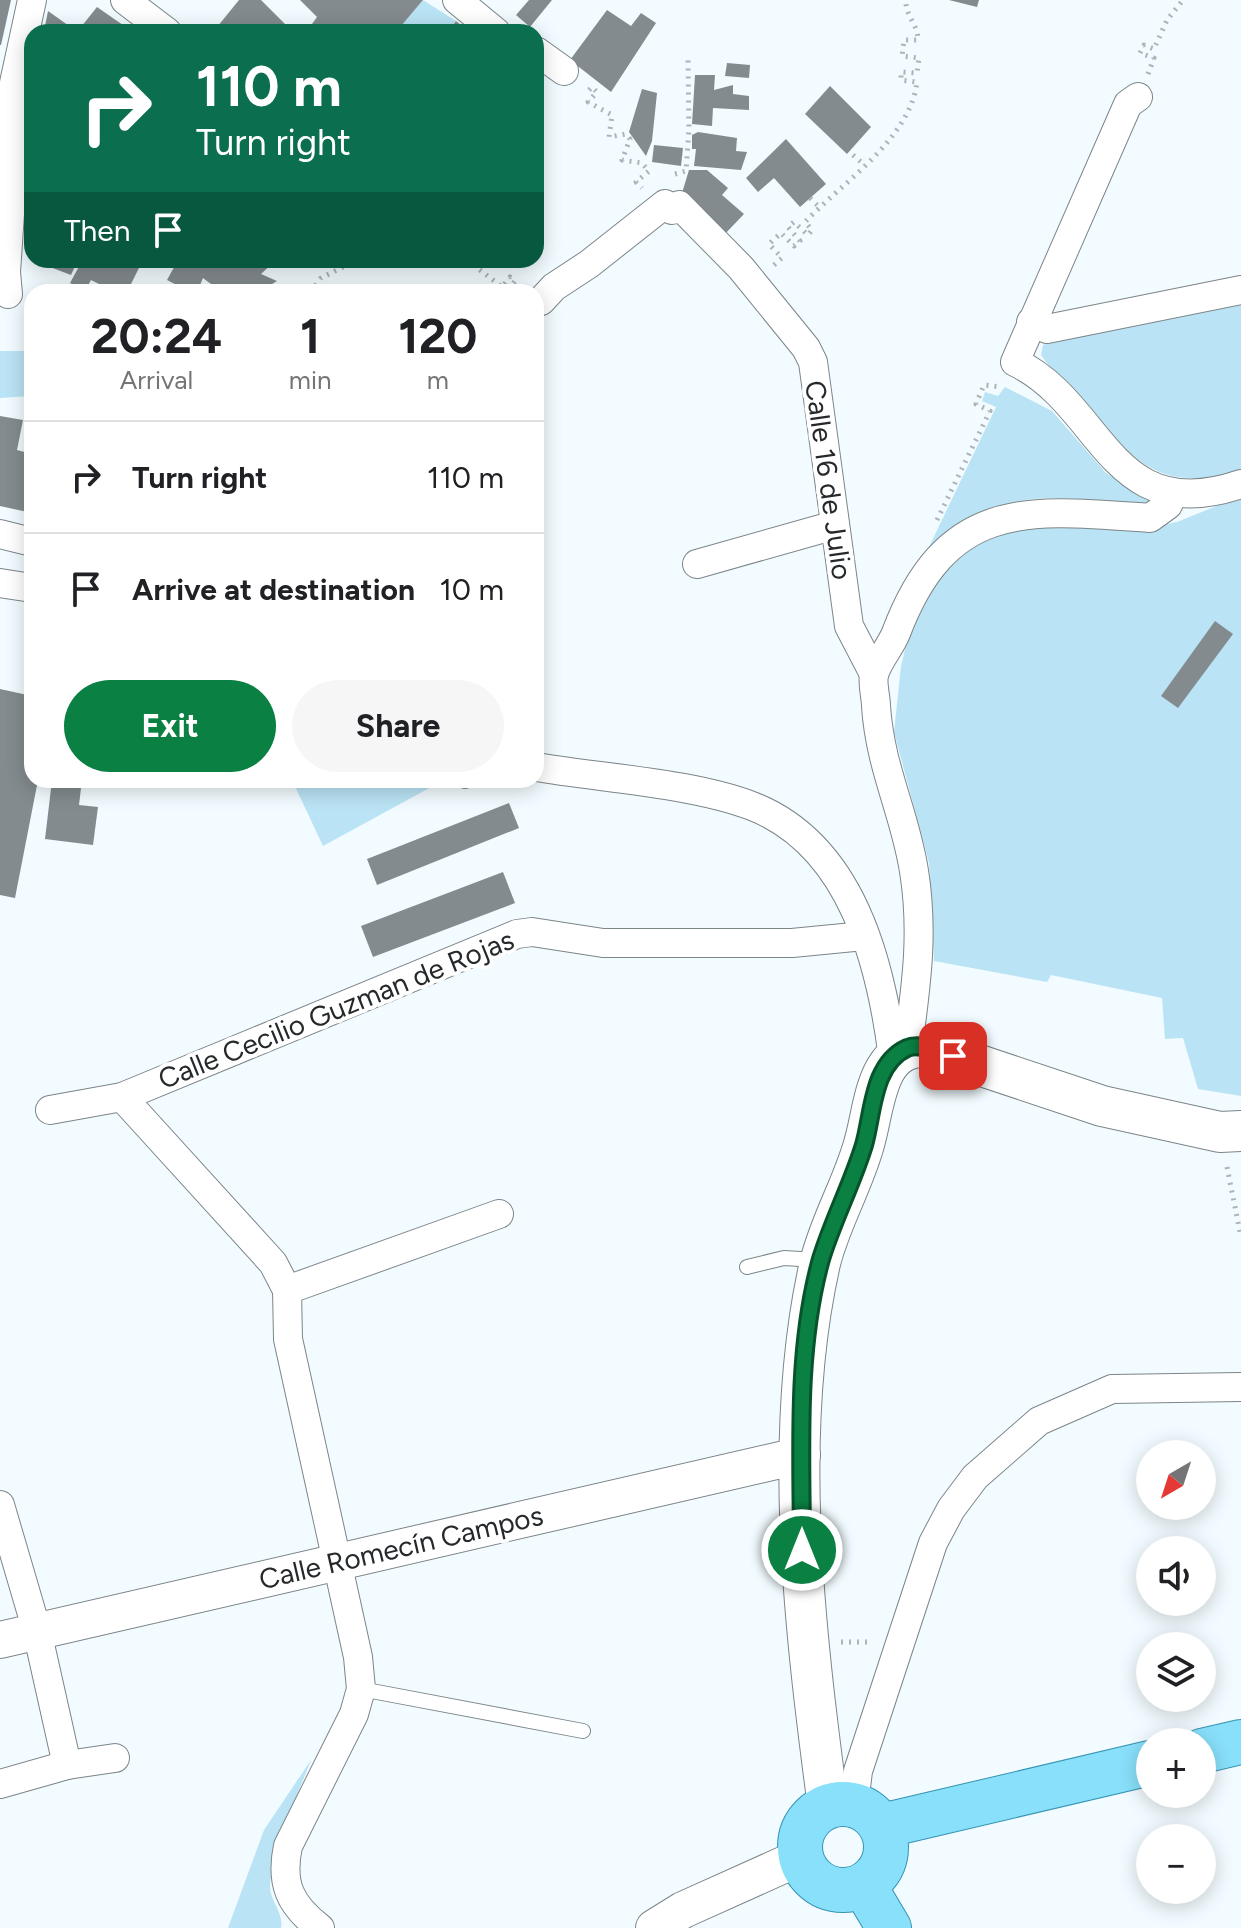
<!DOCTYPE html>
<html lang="en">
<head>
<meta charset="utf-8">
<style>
  body { margin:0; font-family:Figtree,sans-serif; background:#f6f6f6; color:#202124; height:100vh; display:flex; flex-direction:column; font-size:30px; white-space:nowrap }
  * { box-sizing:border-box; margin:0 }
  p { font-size:26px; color:#757577 }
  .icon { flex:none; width:44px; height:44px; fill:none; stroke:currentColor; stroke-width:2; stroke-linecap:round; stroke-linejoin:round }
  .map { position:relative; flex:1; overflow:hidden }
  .details { position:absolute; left:24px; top:284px; width:520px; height:504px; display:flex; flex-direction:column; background:#fff; border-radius:24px; box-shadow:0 4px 20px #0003 }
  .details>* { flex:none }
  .top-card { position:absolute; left:24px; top:24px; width:520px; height:244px; border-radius:24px; box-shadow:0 4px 20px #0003; background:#0b6e4f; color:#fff; overflow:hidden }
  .needle { width:52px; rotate:219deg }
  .tools { position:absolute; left:1136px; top:1440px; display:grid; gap:16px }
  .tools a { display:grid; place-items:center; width:80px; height:80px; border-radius:50%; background:#fff; box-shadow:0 4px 20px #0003; font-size:40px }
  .pin { position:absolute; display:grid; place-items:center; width:68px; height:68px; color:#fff; margin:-34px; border-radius:16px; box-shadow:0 4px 12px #0006 }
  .me { position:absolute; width:88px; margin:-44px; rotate:0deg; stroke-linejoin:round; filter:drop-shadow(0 0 6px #0008) }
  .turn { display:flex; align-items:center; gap:28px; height:168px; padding:0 40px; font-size:36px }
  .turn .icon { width:104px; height:104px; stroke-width:2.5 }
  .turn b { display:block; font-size:56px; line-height:68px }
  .then { display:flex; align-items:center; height:76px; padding:0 40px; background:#0003; gap:16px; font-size:30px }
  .eta { display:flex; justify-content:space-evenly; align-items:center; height:136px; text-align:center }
  .eta b { font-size:48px; font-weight:700; line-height:56px }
  .action { display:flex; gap:16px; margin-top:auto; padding:16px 40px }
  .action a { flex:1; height:92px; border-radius:48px; background:#0b8043; color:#fff; font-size:32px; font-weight:700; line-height:92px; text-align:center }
  .action a+a { background:#f6f6f6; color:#202124 }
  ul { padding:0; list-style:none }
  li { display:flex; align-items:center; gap:24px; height:112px; padding:0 40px; border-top:2px solid #e0e0e0 }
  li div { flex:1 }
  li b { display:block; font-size:30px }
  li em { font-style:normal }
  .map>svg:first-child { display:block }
</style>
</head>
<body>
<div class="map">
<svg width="1241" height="1928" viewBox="0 0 1241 1928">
  <rect width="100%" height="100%" fill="#f2fbff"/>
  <g fill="#bae4f5">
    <path d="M423,0L456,21L448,32H396Z"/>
    <path d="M1241,303V472C1163,490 1141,469 1091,412C1074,393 1055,375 1041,355L1043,345L1049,342Z"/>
    <path d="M0,351H32V396L0,398Z"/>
    <path d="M1005,387L1052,411L1106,473L1154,502L1148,507C1104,503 1048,490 1006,505C980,515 956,534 932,549L929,547L996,407L982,401L985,392L998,396Z"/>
    <path d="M1241,496V1096L1198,1089L1183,1038L1165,1039L1162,998L1051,975L1047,982L934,961L929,863L894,732L901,666L915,609L937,579L970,549L999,533L1074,523L1131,531L1177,522Z"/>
    <path d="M292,780H444L323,846Z"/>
    <path d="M311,1760C296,1800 273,1844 270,1886C270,1901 284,1913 281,1928H228L264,1830Z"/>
  </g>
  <g fill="#838b8f">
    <path d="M0,0H11L1,45H0Z"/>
    <path d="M239,0H261L293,32H213Z"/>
    <path d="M300,0H423L396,32H322L312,24L317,17Z"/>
    <path d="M529,0H552L530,27L516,15Z"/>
    <path d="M949,0H979L977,7Z"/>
    <path d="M97,7L133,32H77Z"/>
    <path d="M607,10L631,26L641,13L656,23L611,92L570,60Z"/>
    <path d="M48,11L72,28L69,32H53L45,26Z"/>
    <path d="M456,21L469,32H448Z"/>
    <path d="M727,63L750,65L749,78L725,76Z"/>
    <path d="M695,75H715L714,90L733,85V94L749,96V110L713,108L712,126L692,124Z"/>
    <path d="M830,86L871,127L847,154L805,114Z"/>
    <path d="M642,89L657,93L652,141L646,156L629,132Z"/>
    <path d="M698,132L737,138L736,151L747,152L741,170L694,166L696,149H692V135Z"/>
    <path d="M786,139L826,184L800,207L774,178L758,192L746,178Z"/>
    <path d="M654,145L683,148L681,166L652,162Z"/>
    <path d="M689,170H707L728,188L722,195L744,214L723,236L682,193Z"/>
    <path d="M43,260H78L71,275L42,264Z"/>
    <path d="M101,260H143L127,292H105L107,288L91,280L85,291L70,283L82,261L97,268Z"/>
    <path d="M178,260H276L261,274L277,281L259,292H212L215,287L203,278L197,292H190L167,280Z"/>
    <path d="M0,416L23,420L17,450L32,454V513L0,506Z"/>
    <path d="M1215,621L1233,634L1178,708L1161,696Z"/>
    <path d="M0,689L32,696V780H38L15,898L0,895Z"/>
    <path d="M52,780H82L79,805L98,807L93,845L45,839Z"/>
    <path d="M509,803L519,828L377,885L367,859Z"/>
    <path d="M503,872L515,903L373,957L361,926Z"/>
  </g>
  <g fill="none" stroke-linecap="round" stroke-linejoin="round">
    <defs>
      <g id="service">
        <path d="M465,781L466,780"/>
        <path d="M747,1267L784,1258L817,1260"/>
        <path d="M361,1689L583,1731"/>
      </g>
      <g id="minor">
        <path d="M125,0L167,32"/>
        <path d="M457,0L496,32"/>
        <path d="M536,51L564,71"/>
        <path d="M1138,97L1128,104L1015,362C1104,404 1109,529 1241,484"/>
        <path d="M8,294L6,272L13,170L14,83L32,0"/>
        <path d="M541,301L554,287L589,264L665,204L672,210L679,205L741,268L806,348L813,362L849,626L874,674"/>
        <path d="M1031,322L1047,329L1241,290"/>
        <path d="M0,534L32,542"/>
        <path d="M697,564L835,525"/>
        <path d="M0,583L32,588"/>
        <path d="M536,767C601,778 692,783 752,806C852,845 881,963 893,1058"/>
        <path d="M908,1047C916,986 924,934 914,871C905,813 880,768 876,706C876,697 872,684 874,675C877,662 891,646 896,633C947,498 1028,509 1150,518L1168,505L1172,493"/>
        <path d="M122,1097L273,1263L287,1290L288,1339L358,1657L361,1689L354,1714L288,1846C280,1884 290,1905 320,1928"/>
        <path d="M50,1110L122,1097L517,934L532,932L603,943H792L864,936"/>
        <path d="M287,1290L499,1214"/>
        <path d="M0,1505L37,1631L67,1765"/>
        <path d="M0,1784L67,1765L115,1758"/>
        <path d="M854,1804L858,1771L933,1543L951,1509L975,1477L1039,1421L1112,1389L1241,1387"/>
      </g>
      <g id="tertiary">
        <path d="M0,1640L802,1455"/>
        <path d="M654,1928L683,1910L801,1857"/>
      </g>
      <path id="secondary" d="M828,1806C805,1633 781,1435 820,1263C830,1222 853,1184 864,1144C875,1107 875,1046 925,1047L1102,1106L1220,1132L1241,1131"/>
      <g id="primary">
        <path d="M1202,1751L1241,1742"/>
        <circle cx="843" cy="1847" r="43"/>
        <path d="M882,1826L1150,1763"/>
        <path d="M864,1886L889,1928"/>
      </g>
    </defs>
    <use href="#service" stroke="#7c8588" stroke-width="16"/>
    <use href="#minor" stroke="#7c8588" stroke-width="30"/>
    <use href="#tertiary" stroke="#7c8588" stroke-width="38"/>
    <use href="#secondary" stroke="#7c8588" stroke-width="42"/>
    <use href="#primary" stroke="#3493b1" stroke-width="46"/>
    <g stroke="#adb4b8" stroke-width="5" stroke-dasharray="2 6" stroke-linecap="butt">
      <path d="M1148,74L1154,58L1140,53L1144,45L1154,49L1167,20L1183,0"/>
      <path d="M589,90L592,87L597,92L588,102L612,115L609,137L626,134L630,139L622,160L642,163L649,171L636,182L642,188"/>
      <path d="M853,155L863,164"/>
      <path d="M675,174L686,171L689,130L688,59"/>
      <path d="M810,198L819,207"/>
      <path d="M467,260L502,287L510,277L515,281L507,292"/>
      <path d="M774,265L782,258L769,244L781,233L794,246L800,241L788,227L794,222L808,235L812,230L805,222C843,182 910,139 917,82L901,80V72L917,73L919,58L902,56L904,40H918C918,24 905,16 906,0"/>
      <path d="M311,292L321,278L357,260"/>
      <path d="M937,520L990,411L976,404L984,385L1000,387"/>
      <path d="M1227,1167L1241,1237"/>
      <path d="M841,1642H871"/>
    </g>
    <use href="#service" stroke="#fff" stroke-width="14"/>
    <use href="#minor" stroke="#fff" stroke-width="28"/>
    <use href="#tertiary" stroke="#fff" stroke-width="36"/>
    <use href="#secondary" stroke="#fff" stroke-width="40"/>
    <use href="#primary" stroke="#89e0fb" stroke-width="44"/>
  </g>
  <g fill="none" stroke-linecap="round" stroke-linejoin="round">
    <defs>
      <path id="route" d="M802,1550C802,1456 795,1352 821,1259C833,1220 852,1184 864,1145C873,1114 872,1064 907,1048C920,1042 940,1052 953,1056"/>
    </defs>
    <use href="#route" stroke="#07532c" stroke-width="20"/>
    <use href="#route" stroke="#0b8043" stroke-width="14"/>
  </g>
  <g text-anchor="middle" stroke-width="8" stroke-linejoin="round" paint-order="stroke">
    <g font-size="28" fill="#26292b" stroke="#fff">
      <text transform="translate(829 480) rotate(82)" y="10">Calle 16 de Julio</text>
      <text transform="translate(336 1009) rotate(-22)" y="10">Calle Cecilio Guzman de Rojas</text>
      <text transform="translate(401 1547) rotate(-13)" y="10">Calle Romecín Campos</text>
    </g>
  </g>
</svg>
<div class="tools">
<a><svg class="needle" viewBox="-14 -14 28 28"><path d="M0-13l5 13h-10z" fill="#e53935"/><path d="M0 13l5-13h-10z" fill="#757577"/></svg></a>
<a><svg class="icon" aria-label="sound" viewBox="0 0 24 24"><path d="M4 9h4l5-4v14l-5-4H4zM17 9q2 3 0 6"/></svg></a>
<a><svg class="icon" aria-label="layers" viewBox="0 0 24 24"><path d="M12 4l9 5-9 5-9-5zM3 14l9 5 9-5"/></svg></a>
<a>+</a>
<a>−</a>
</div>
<div class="pin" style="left:953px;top:1056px;background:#d93025"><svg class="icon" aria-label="arrive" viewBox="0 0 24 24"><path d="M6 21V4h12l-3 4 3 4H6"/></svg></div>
<svg class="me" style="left:802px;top:1550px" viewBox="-20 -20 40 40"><circle r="17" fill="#0b8043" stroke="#fff" stroke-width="3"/><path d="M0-11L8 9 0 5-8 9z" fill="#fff"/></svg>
<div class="top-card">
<div class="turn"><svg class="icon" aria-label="right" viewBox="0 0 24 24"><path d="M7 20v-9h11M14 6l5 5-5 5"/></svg><div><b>110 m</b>Turn right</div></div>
<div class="then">Then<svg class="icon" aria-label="arrive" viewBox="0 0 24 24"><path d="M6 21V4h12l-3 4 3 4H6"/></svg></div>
</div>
<section class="details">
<div class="eta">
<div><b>20:24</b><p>Arrival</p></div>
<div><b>1</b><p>min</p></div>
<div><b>120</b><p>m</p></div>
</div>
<ul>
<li><svg class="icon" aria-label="right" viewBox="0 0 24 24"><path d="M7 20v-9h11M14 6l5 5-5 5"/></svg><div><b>Turn right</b></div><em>110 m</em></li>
<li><svg class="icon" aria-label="arrive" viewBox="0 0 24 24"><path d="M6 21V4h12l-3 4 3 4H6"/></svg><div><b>Arrive at destination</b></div><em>10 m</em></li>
</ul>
<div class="action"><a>Exit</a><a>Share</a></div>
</section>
</div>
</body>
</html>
